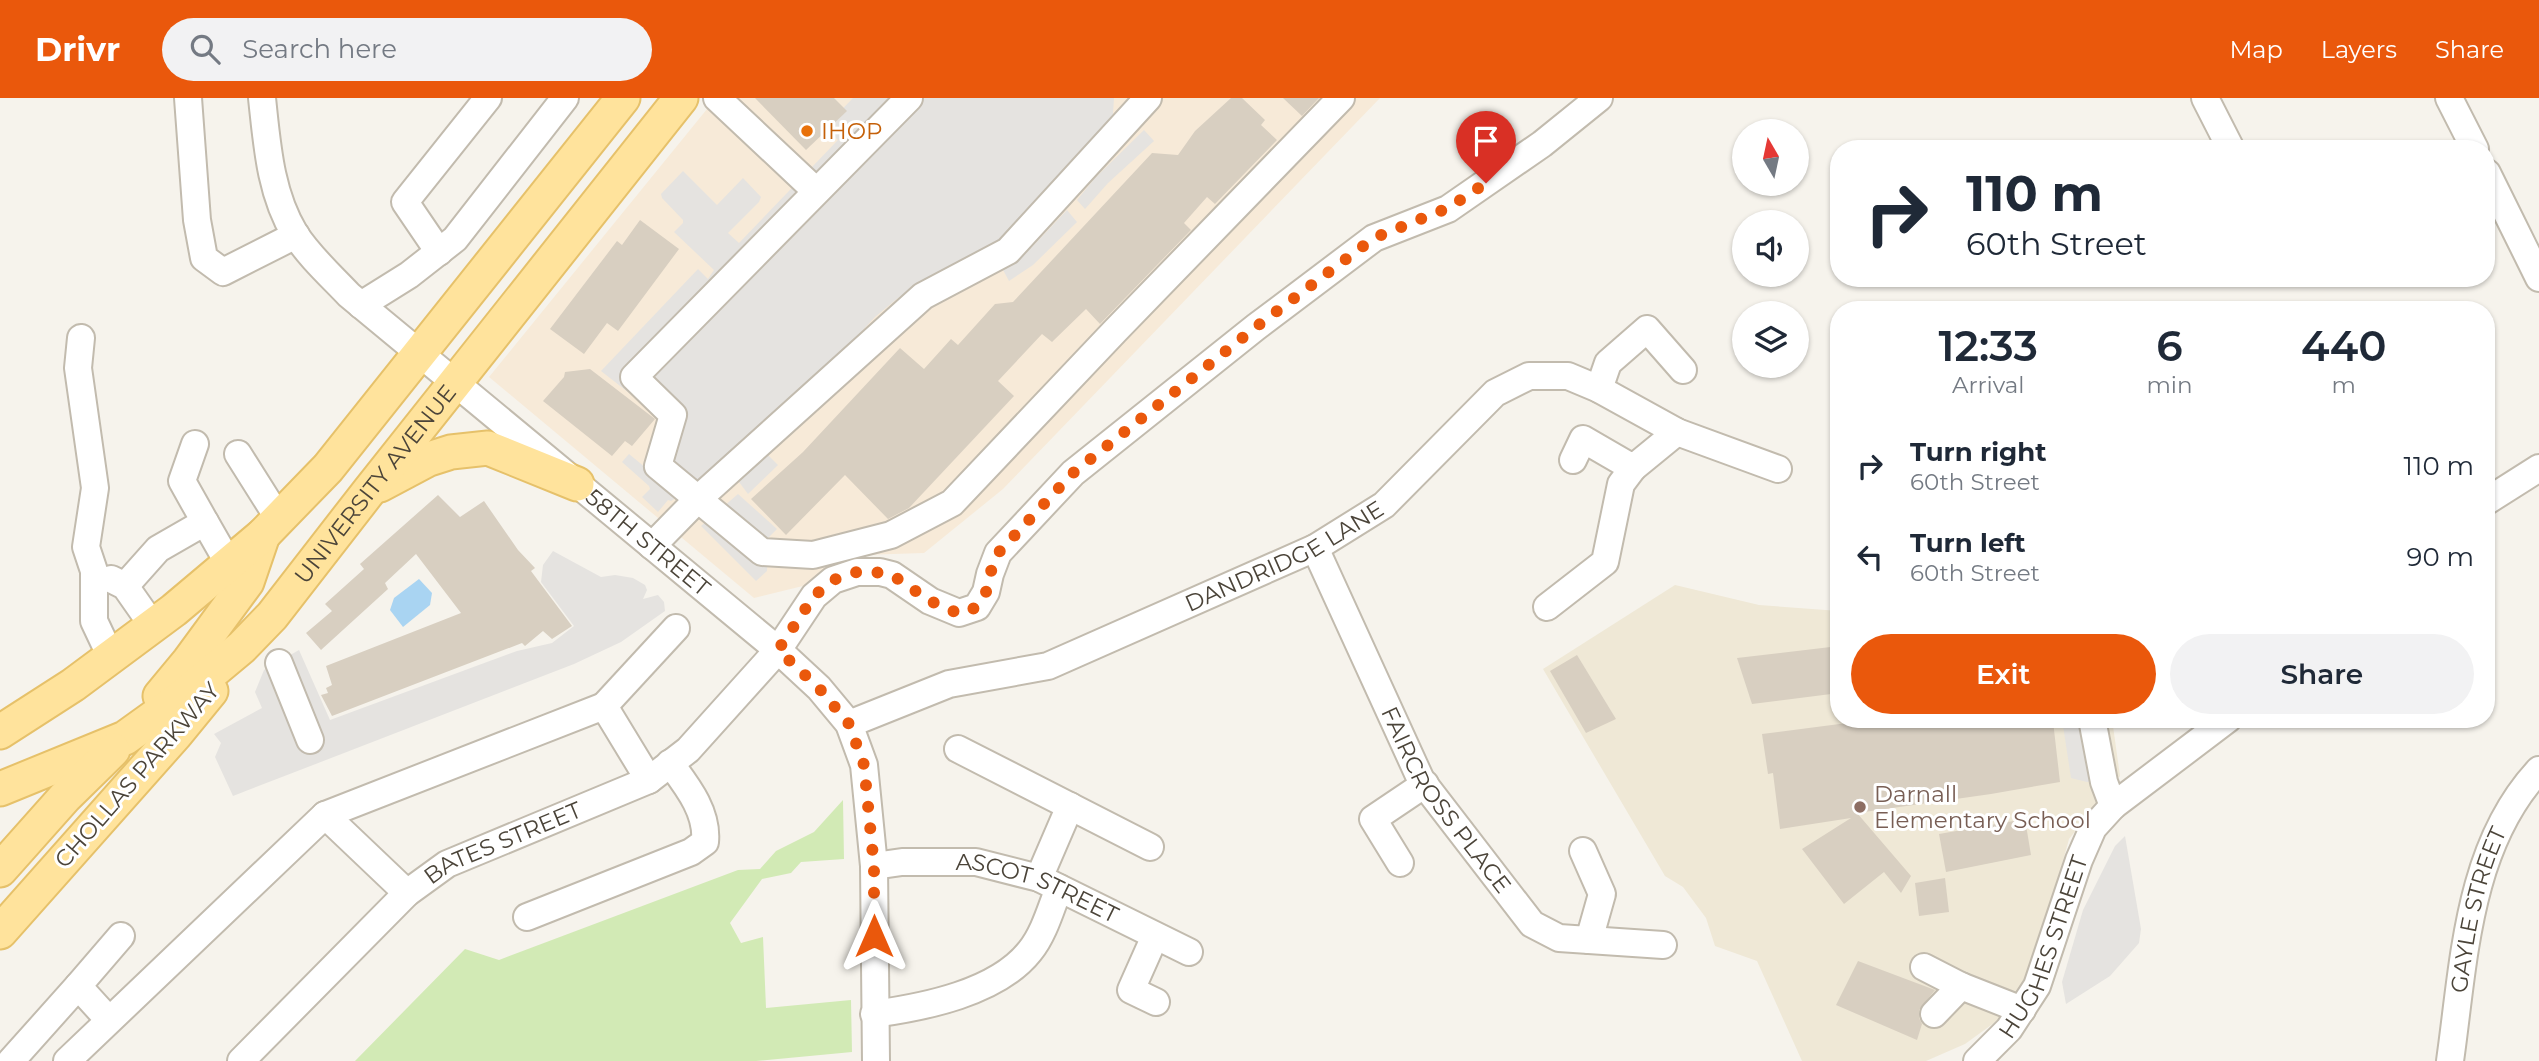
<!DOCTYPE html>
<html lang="en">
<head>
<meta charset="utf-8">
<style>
  body { margin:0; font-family:Montserrat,sans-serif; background:#f2f2f3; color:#1f2937; height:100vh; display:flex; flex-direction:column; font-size:26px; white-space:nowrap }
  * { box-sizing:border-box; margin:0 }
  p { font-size:23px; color:#747a83 }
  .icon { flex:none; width:38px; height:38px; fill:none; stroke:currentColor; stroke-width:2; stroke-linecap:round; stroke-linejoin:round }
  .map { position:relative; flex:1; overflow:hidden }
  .drawer { position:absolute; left:1830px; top:203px; width:665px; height:427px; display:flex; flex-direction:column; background:#fff; border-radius:28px; box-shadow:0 2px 5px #0004 }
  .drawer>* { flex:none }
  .guide { position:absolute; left:1830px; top:42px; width:665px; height:147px; border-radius:28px; box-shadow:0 2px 5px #0004; background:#fff; color:#1f2937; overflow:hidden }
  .needle { width:46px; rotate:351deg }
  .tools { position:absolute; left:1732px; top:21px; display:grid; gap:14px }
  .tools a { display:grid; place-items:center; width:77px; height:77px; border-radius:50%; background:#fff; box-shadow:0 2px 5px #0004; font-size:35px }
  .pin { position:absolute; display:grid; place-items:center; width:60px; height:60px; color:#fff; margin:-72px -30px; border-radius:50% 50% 50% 0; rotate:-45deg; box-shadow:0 0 7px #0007 }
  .pin .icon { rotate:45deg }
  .me { position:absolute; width:77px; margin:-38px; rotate:0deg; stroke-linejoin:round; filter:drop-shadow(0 0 5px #0008) }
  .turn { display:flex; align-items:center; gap:24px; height:147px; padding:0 21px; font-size:32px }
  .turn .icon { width:91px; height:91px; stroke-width:2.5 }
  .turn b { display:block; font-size:49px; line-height:60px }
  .eta { display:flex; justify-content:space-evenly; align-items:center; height:119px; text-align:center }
  .eta b { font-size:42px; font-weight:600; line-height:49px }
  .button { display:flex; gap:14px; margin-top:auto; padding:14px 21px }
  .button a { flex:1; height:80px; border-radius:42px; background:#ea580c; color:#fff; font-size:28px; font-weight:600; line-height:80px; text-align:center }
  .button a+a { background:#f2f2f3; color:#1f2937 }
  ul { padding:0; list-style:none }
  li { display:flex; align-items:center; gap:21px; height:91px; padding:0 21px }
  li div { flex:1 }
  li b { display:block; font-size:26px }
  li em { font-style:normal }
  header { display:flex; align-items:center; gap:42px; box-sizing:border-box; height:98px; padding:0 35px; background:#ea580c; color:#fff }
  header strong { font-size:33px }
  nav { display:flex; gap:38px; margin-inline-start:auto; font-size:24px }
  .search { width:490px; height:63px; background:#f2f2f3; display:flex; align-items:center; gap:18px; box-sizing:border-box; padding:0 24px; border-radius:38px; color:#747a83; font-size:26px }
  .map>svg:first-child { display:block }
</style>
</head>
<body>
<header>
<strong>Drivr</strong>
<div class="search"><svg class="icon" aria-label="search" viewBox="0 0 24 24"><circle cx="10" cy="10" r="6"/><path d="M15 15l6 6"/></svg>Search here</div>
<nav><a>Map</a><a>Layers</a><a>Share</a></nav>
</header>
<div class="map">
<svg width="2539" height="963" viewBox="0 0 2539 963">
  <rect width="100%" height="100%" fill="#f6f3ec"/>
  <path fill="#f7ead8" d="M716,0H1380L1003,391L924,455L862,457L807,487L754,500L489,279Z"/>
  <path fill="#efe8d6" d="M1675,487L1759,507L1839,513V621H2112L2120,678L2069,741L2028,890L1994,925L1965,946L1926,963H1802L1757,863L1715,848L1706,820L1683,789L1665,778L1543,571Z"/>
  <path fill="#d2eab5" d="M843,702L844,761L801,764L791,775L762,781L730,825L741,845L763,839L766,910L851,902L852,954L756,963H355L465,851L499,862L738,772L760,771L776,753L814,734Z"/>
  <g fill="#e5e3e0">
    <path d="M853,0H1114L1112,31L998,145L937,175L898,200L875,219L794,306L702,384L671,403L668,402L658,414L642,399L650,391L649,388L622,364L629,356L646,370L661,320L601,273L698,171L708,181L714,172L674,134L683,125V122L662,100L661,96L683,73L717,107L743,80L761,99L759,104L728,135L739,145L838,42L825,29Z"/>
    <path d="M1144,32L1154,43L1108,85L1085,111L1077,102L1095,80Z"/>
    <path d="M1067,112L1077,124L1033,167L1009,183L1002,170L1020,160L1032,149Z"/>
    <path d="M767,356L778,367L748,396L739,384Z"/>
    <path d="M738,396L777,431L768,440L767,473L756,483L701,428Z"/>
    <path d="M553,453L601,479L615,477L633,480L645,487L647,492L643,501L658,497L664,504L665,513L621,544L574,566L233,698L215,659L221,645L214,636L262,610L255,594L264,572L299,552L330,622L517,553L552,545L574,528L541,484L543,467Z"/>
    <path d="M2062,621H2100L2109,680L2087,684L2071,680Z"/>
    <path d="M2125,738L2141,831L2139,845L2110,878L2066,906L2062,884L2083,812L2115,748Z"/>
  </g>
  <path fill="#a9d4f2" d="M419,481L432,495L430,507L403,529L390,512L394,500Z"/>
  <g fill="#d8cfc1">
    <path d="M755,0H834L847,13L806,52Z"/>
    <path d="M1231,0H1242L1265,22L1261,27L1277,42L1215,106L1207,99L1184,125L1191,132L1100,226L1086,211L1052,244L1042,236L998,283L1014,298L909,410L888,421L845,377L786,437L751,401L803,354L900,250L924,271L951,241L958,247L995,206L1013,204L1152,55L1178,57L1195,33Z"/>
    <path d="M1283,0H1319L1302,18Z"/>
    <path d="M640,122L679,151L618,233L607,225L584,256L550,231L617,143L622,147Z"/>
    <path d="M590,271L655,321L632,348L625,343L612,358L543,303L564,279L565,274Z"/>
    <path d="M438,397L460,419L484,403L518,452L535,470L531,473L572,528L552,541L543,533L525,548L522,545L332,618L321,597L328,595L326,590L332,587L326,568L461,515L416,456L385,485L388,491L321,552L306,535L332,513L325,506L364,471L360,466Z"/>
    <path d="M1839,548V595L1752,606L1737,560Z"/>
    <path d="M1577,557L1616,621L1586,635L1550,573Z"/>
    <path d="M1878,621H2035L2036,625L2053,623L2060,684L1991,696L1857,715L1911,778L1901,795L1884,774L1844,806L1802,751L1851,720L1780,731L1773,675L1768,676L1762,636Z"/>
    <path d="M2025,721L2031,757L1946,774L1939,736Z"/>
    <path d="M1945,780L1949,814L1919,818L1915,785Z"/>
    <path d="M1858,863L1935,892L1919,912V920L1922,926L1917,942L1836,907Z"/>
  </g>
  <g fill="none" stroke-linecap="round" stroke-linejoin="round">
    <defs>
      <g id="minor">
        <path d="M188,0L197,122L204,160L223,174L296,137"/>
        <path id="s1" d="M262,0C267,46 270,95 295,136C309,158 331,178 349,197L778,552L819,590L849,626L864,667L874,768L876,963"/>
        <path d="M717,0L816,93"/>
        <path d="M909,0L634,279L673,317L658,368L762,454L813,457L891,437L952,405L1115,233L1341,0"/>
        <path d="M2205,0L2231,51"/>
        <path d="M2449,0L2475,51"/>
        <path d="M2487,75L2539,180"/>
        <path d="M439,154L405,104L488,0"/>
        <path d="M361,207L409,177L455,141L565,0"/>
        <path d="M81,240L78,270L95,390L86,449L94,473V523L111,559"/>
        <path d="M1599,291L1608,265L1647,231L1683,272"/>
        <path d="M238,356L279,421"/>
        <path d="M1573,362L1583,341L1633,370L1677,334"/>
        <path d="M2487,403L2539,370"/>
        <path d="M205,424L229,466"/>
        <path d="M652,448L698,401L923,198L1008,153L1148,0"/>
        <path id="s2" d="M1315,450L1421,682L1532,826L1559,840L1663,847"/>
        <path d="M111,481L125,488L153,528"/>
        <path d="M125,488L158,451L205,424L182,383L195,346"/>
        <path d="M1547,509L1605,464L1621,386L1633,370"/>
        <path d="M279,565L310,642"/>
        <path d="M604,608L676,530"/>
        <path d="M2092,621L2104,684L2113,708"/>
        <path id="s3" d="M849,626L949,586L1048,568L1315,450L1384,407L1495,295L1529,278H1568L1599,291L1677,334L1778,371"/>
        <path d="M958,651L1150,749"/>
        <path d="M325,717L407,795"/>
        <path d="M1583,753L1602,796L1589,842"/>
        <path d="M1400,765L1373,721L1425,686"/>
        <path id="s4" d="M874,768L902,764H976L1039,780L1189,854"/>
        <path d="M1039,780L1070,708"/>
        <path d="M527,819L691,754L705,744C708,714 687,688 670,665"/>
        <path d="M1155,838L1131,892L1156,904"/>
        <path d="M1924,869L1961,888L2022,912"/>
        <path d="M874,916C924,909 997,895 1030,853C1044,836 1051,810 1059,790"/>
        <path d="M1934,916L1961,888"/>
        <path d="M109,922L78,888L121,838"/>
        <path d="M11,963L78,888"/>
        <path d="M67,963L325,717L604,608L649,682"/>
        <path id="s5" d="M241,963L407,795L447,766L649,682L688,652L778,552L814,498L833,482L857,474H880L892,477L930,503L959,515L977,509L986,494L990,476L998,455L1073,375L1256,229L1374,140L1448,111L1542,46L1599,0"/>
        <path id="s6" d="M1977,963L2009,931L2037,888L2079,762L2093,730L2113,708L2228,621"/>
        <path id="s7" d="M2450,963C2464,865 2467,749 2539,672"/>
      </g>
      <g id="major">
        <path d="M380,387L429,361L451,354L488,350L577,386"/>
        <path d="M160,598L189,563L247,484L263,437"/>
        <path d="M0,634L73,587L174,512L263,437L328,370L623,0"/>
        <path id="s8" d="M0,691L125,640L182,599L242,549L272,518L369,393L681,0"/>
        <path d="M0,772L65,699L113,652"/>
        <path d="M0,834L175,637L211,593"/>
      </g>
    </defs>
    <use href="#minor" stroke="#c2bbae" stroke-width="30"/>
    <use href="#major" stroke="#e6c16a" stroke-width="37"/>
    <use href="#minor" stroke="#fff" stroke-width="26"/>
    <use href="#major" stroke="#ffe39c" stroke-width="33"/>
  </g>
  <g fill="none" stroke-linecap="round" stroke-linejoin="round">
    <path stroke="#ea580c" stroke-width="12" stroke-dasharray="0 21.6" d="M874,838V768L864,667L849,626L819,590L778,552L814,498L833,482L857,474L869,473L892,477L930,503L960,516L977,509L986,494L990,476L998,455L1073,375L1256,229L1374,140L1448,110L1486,85"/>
  </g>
  <circle fill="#e8710a" stroke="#fff" stroke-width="2.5" cx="807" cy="33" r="7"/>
  <circle fill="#8d6e63" stroke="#fff" stroke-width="2.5" cx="1860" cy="709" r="7"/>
  <g text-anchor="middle" stroke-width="6" stroke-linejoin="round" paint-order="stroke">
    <g font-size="23" fill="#c56008" stroke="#fff" text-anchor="start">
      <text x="821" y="41">IHOP</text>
    </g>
    <g font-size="23" fill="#4b4439" stroke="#fff">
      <text dy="8" stroke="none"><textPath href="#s8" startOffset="494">UNIVERSITY AVENUE</textPath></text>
      <text dy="8" stroke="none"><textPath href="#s1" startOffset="611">58TH STREET</textPath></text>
      <text dy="8" stroke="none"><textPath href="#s3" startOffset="469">DANDRIDGE LANE</textPath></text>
      <text transform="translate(137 677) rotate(-49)" y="8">CHOLLAS PARKWAY</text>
      <text dy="8" stroke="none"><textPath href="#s2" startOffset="285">FAIRCROSS PLACE</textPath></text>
      <text dy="8" stroke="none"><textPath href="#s5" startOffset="345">BATES STREET</textPath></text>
      <text dy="8" stroke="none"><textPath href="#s4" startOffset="168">ASCOT STREET</textPath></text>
      <text dy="8" stroke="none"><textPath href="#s7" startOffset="154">GAYLE STREET</textPath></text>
      <text dy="8" stroke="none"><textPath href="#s6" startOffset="135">HUGHES STREET</textPath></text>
    </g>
    <g font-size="23" fill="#785e54" stroke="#fff" text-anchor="start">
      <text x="1874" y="704">Darnall<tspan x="1874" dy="26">Elementary School</tspan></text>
    </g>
  </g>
</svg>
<div class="tools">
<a><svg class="needle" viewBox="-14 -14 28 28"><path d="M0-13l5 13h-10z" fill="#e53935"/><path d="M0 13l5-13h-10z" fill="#747a83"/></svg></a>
<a><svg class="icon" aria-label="sound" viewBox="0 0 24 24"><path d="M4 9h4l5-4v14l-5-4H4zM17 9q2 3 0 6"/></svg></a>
<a><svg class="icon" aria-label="layers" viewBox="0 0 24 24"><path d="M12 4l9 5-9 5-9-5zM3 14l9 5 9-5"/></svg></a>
</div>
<div class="pin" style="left:1486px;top:85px;background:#d93025"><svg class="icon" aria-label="arrive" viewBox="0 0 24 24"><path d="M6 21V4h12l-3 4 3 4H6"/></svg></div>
<svg class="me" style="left:874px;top:838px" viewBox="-20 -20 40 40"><path d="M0-17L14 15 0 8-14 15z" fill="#ea580c" stroke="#fff" stroke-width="4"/></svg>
<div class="guide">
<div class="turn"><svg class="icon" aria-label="right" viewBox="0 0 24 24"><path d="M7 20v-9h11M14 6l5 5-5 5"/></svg><div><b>110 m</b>60th Street</div></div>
</div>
<section class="drawer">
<div class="eta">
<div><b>12:33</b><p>Arrival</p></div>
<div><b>6</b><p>min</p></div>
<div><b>440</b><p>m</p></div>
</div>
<ul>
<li><svg class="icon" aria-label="right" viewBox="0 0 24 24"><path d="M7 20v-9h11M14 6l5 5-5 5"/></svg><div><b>Turn right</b><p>60th Street</p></div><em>110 m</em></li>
<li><svg class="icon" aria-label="left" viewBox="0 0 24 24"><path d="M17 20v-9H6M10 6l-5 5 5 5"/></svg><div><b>Turn left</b><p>60th Street</p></div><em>90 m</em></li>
</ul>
<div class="button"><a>Exit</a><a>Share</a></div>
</section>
</div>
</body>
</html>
